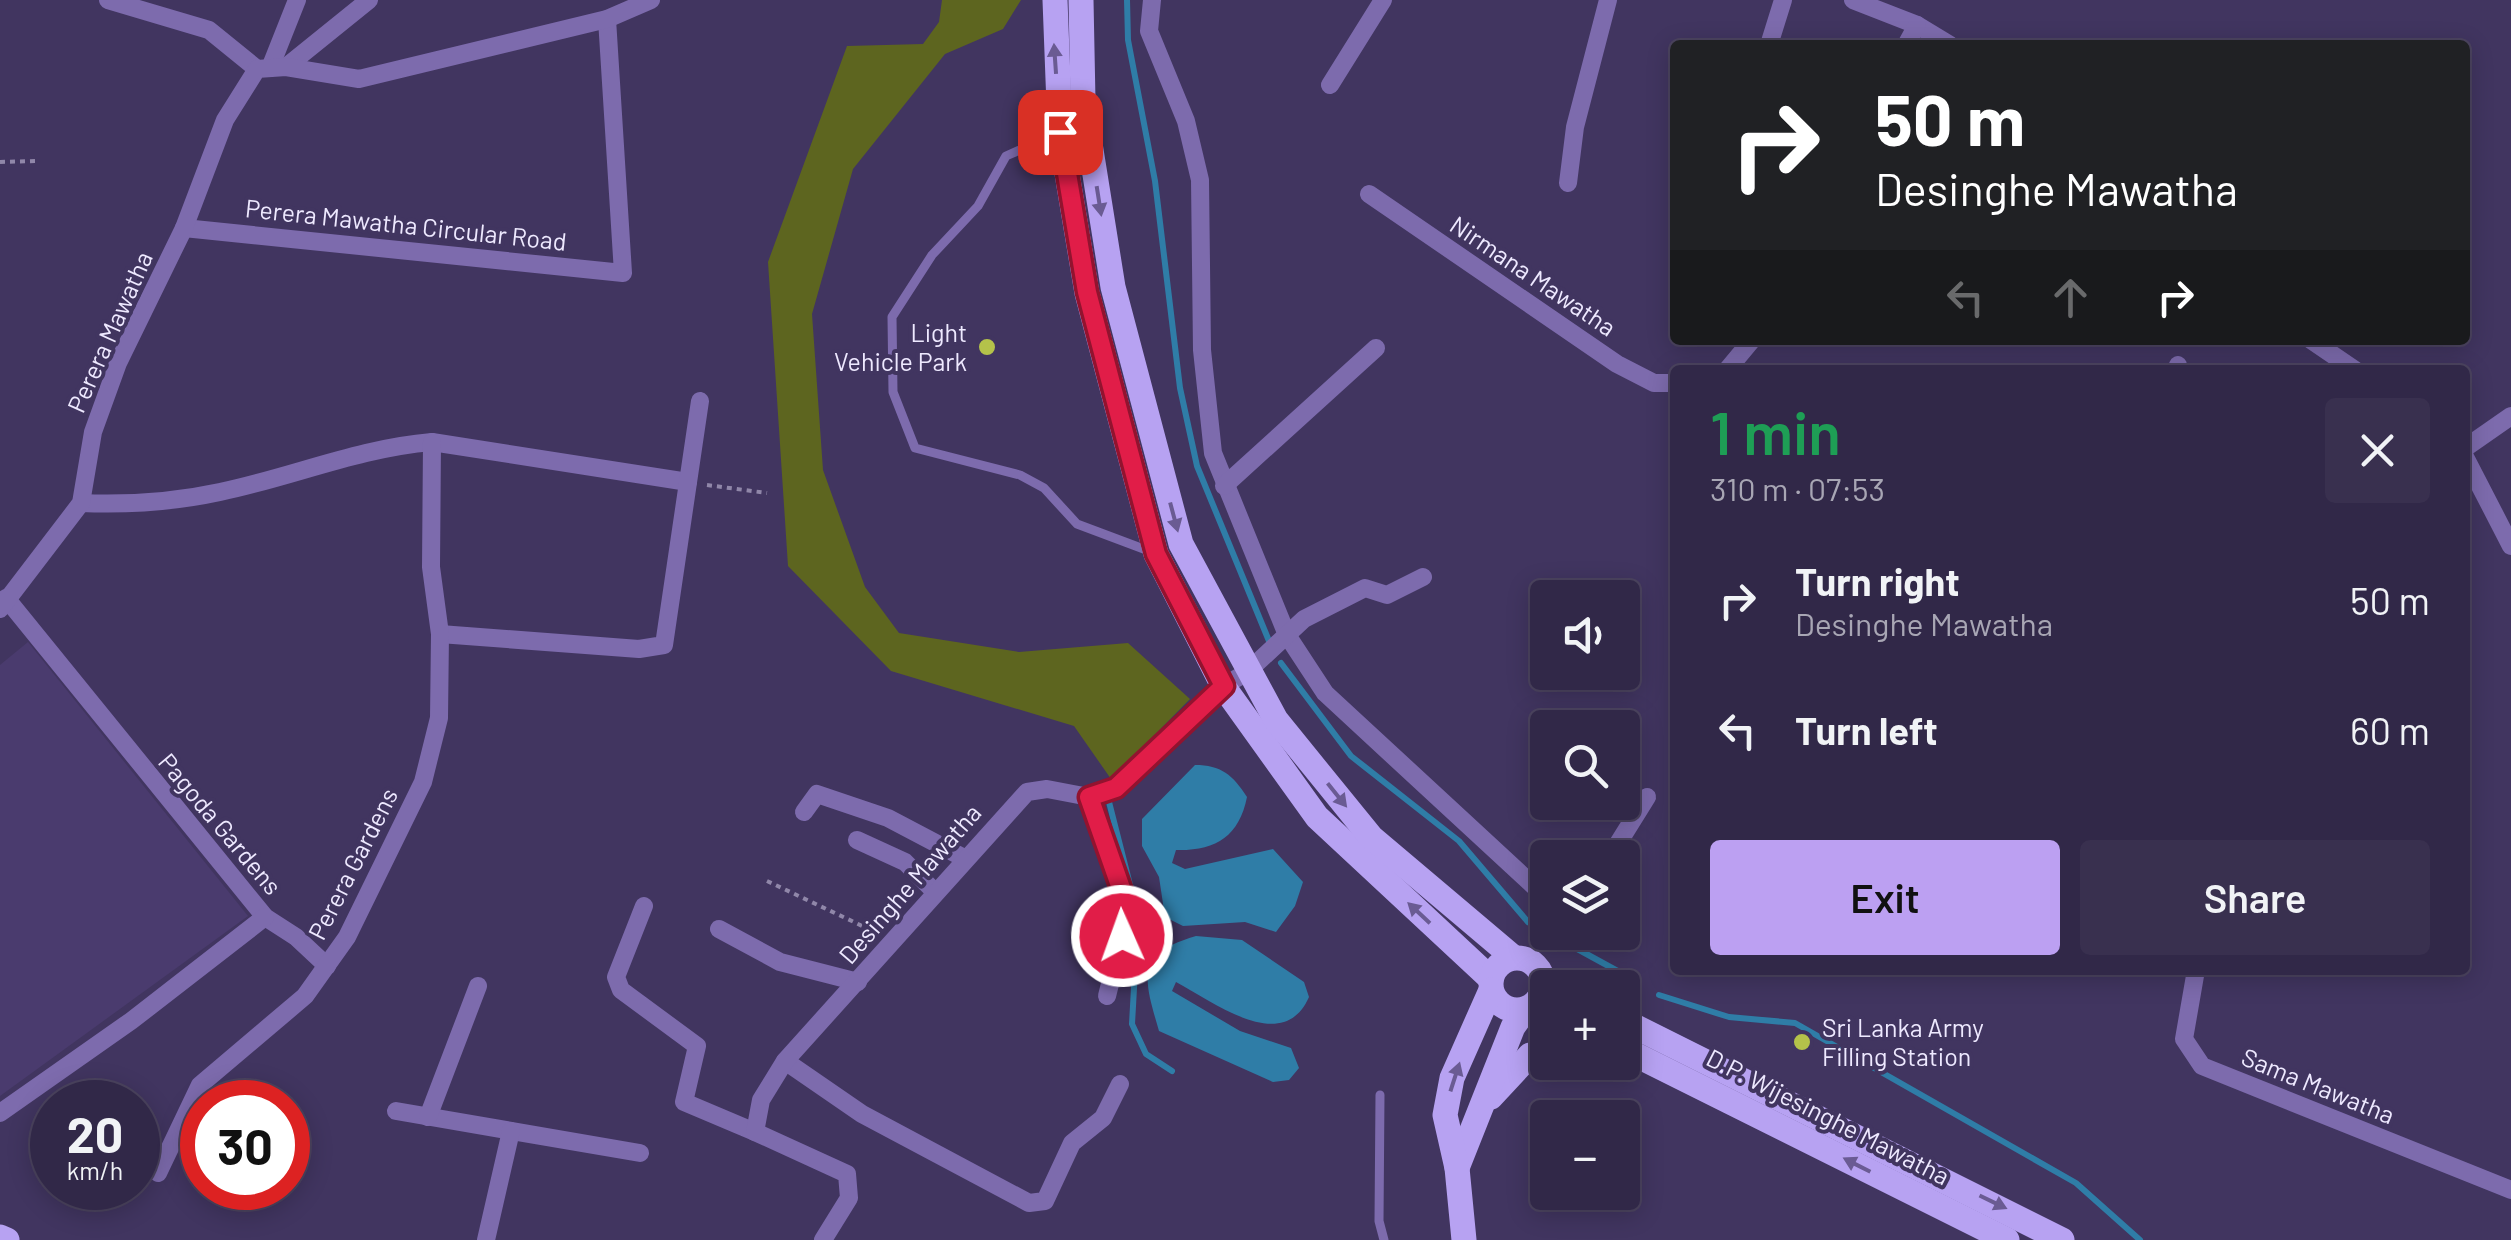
<!DOCTYPE html>
<html lang="en">
<head>
<meta charset="utf-8">
<style>
  body { margin:0; font-family:Barlow,sans-serif; background:#39304f; color:#f1f3f6; height:100vh; display:flex; flex-direction:column; font-size:38px; white-space:nowrap }
  * { box-sizing:border-box; margin:0 }
  p { font-size:32px; color:#a8a6b4 }
  .icon { flex:none; width:55px; height:55px; fill:none; stroke:currentColor; stroke-width:2; stroke-linecap:round; stroke-linejoin:round }
  .map { position:relative; flex:1; overflow:hidden }
  .panel { position:absolute; left:1670px; top:365px; width:800px; height:610px; display:flex; flex-direction:column; background:#312848; border-radius:10px; box-shadow:0 5px 25px #0003,0 0 0 2px #4c4460 }
  .panel>* { flex:none }
  .guide { position:absolute; left:1670px; top:40px; width:800px; height:305px; border-radius:10px; box-shadow:0 5px 25px #0003,0 0 0 2px #4c4460; background:#202124; color:#fff; overflow:hidden }
  .fabs { position:absolute; left:1530px; top:580px; display:grid; gap:20px }
  .fabs a { display:grid; place-items:center; width:110px; height:110px; border-radius:10px; background:#312848; box-shadow:0 5px 25px #0003,0 0 0 2px #4c4460; font-size:50px }
  .speed { position:absolute; left:30px; top:1080px; display:flex; gap:20px; font-size:50px; font-weight:700; text-align:center }
  .speed>* { display:grid; place-content:center; width:130px; height:130px; border-radius:50%; background:#312848; box-shadow:0 5px 25px #0003,0 0 0 2px #4c4460; line-height:1 }
  .speed small { font-size:25px; font-weight:400 }
  .speed .limit { border:15px solid #d22; background:#fff; color:#111 }
  .pin { position:absolute; display:grid; place-items:center; width:85px; height:85px; color:#fff; margin:-42px; border-radius:20px; box-shadow:0 5px 15px #0006 }
  .me { position:absolute; width:110px; margin:-55px; rotate:358deg; stroke-linejoin:round; filter:drop-shadow(0 0 8px #0008) }
  .turn { display:flex; align-items:center; gap:35px; height:210px; padding:0 40px; font-size:45px }
  .turn .icon { width:130px; height:130px; stroke-width:2.5 }
  .turn b { display:block; font-size:70px; line-height:85px }
  .lanes { display:flex; align-items:center; height:95px; padding:0 40px; background:#0003; justify-content:center; gap:50px; direction:ltr }
  .lanes .off { opacity:.35 }
  .round { display:grid; place-items:center; flex:none; width:105px; height:105px; border-radius:10px; background:#39304f }
  .overview { display:flex; align-items:center; justify-content:space-between; height:170px; padding:0 40px }
  h1 { font-size:60px; font-weight:600; line-height:75px; color:#1e9e55 }
  .primary-button { display:flex; gap:20px; margin-top:auto; padding:20px 40px }
  .primary-button a { flex:1; height:115px; border-radius:10px; background:#bca0f2; color:#111; font-size:40px; font-weight:600; line-height:115px; text-align:center }
  .primary-button a+a { background:#39304f; color:#f1f3f6 }
  ul { padding:0; list-style:none }
  li { display:flex; align-items:center; gap:30px; height:130px; padding:0 40px }
  li div { flex:1 }
  li b { display:block; font-size:38px }
  li em { font-style:normal }
  .map>svg:first-child { display:block }
</style>
</head>
<body>
<div class="map">
<svg width="2511" height="1240" viewBox="0 0 2511 1240">
  <rect width="100%" height="100%" fill="#413560"/>
  <path fill="#4a3b6e" d="M28,642L248,916L0,1096V665Z"/>
  <path fill="#5d651f" d="M942,0H1021L1003,29L945,54L853,169L812,314L823,470L865,587L899,633L1019,652L1128,643L1190,699L1111,779L1074,726L891,671L788,566L768,262L847,46L923,44L939,22Z"/>
  <g fill="#2f7da7">
    <path d="M1195,765C1221,765 1233,775 1247,797C1239,837 1215,851 1176,850L1172,863L1185,869L1273,849L1303,882L1295,906L1276,932L1245,922L1183,926L1165,917L1159,877L1142,846V819Z"/>
    <path d="M1196,936L1242,940L1304,982L1309,997C1283,1056 1214,1002 1176,982L1172,991L1240,1031L1291,1048L1299,1068L1289,1080L1273,1082L1159,1031C1144,979 1134,954 1196,936Z"/>
  </g>
  <g fill="none" stroke-linecap="round" stroke-linejoin="round">
    <g stroke="#2f7da7" stroke-width="6">
      <path d="M1127,0L1128,40L1155,181L1180,388L1197,466L1269,641"/>
      <path d="M1281,663L1351,756L1459,841L1528,922L1634,980"/>
      <path d="M1109,802L1138,916L1132,1024L1146,1054L1172,1071"/>
      <path d="M1659,995L1729,1017L1795,1023L2076,1183L2140,1240"/>
    </g>
    <g stroke="#9087a9" stroke-width="4" stroke-dasharray="5 5" stroke-linecap="butt">
      <path d="M0,162L37,161"/>
      <path d="M707,485L767,493"/>
      <path d="M767,881L875,932"/>
    </g>
    <g stroke="#7d6bad" stroke-width="9">
      <path d="M1056,134L1006,156L978,206L932,255L892,317L893,392L915,448L1020,475L1044,488L1077,524L1149,551"/>
      <path d="M1380,1095L1379,1221L1384,1240"/>
    </g>
    <g stroke="#7d6bad" stroke-width="18">
      <path d="M108,0L209,30L257,69"/>
      <path d="M1152,0L1149,31L1186,121L1200,180L1202,350L1213,453L1287,635L1325,693L1537,889L1548,892"/>
      <path d="M1853,0L1917,25L1950,45"/>
      <path d="M1769,45L1783,0"/>
      <path d="M1906,45L1917,25"/>
      <path d="M286,67L369,0"/>
      <path d="M270,68L297,0"/>
      <path d="M1330,85L1383,0"/>
      <path d="M1568,183L1575,127L1608,0"/>
      <path d="M1369,194L1617,364L1654,383H1675"/>
      <path d="M184,228L623,273L607,19"/>
      <path d="M2311,340L2355,370"/>
      <path d="M1727,370L1752,340"/>
      <path d="M2176,370L2178,365"/>
      <path d="M2465,448L2511,416"/>
      <path d="M2465,457L2511,546"/>
      <path d="M1224,486L1376,348"/>
      <path d="M81,503C129,505 174,502 220,492C292,477 359,448 432,442L688,482"/>
      <path d="M6,598L265,917L296,937L327,966"/>
      <path d="M0,609L81,503L93,432L118,363L184,228L225,120L257,69L286,67L359,79L607,19L651,0"/>
      <path d="M440,634L639,649L664,645L700,401"/>
      <path d="M1089,797L1123,894L1122,936L1107,996"/>
      <path d="M804,812L817,794L888,818L964,858"/>
      <path d="M857,840L905,862L934,891"/>
      <path d="M1609,858L1647,797"/>
      <path d="M644,906L616,977L621,990L697,1046L684,1102L755,1132"/>
      <path d="M719,929L780,962L858,982"/>
      <path d="M2196,970L2184,1039L2202,1066L2511,1190"/>
      <path d="M785,1061L862,1114L1029,1203L1045,1201L1072,1143L1103,1118L1120,1084"/>
      <path d="M396,1111L640,1153"/>
      <path d="M0,1113L131,1021L265,917"/>
      <path d="M428,1117L478,986"/>
      <path d="M158,1173L200,1085L305,996L347,937L423,782L439,718L440,634L431,567L432,442"/>
      <path d="M486,1240L511,1131"/>
      <path d="M823,1240L849,1198L847,1174L755,1132L761,1100L785,1061L1027,792L1047,789L1089,797L1116,788L1223,686L1246,673L1304,619L1365,588L1387,595L1423,577"/>
    </g>
    <g stroke="#b7a2f2" stroke-width="25">
      <path d="M1055,0L1060,132L1087,293L1156,554L1223,686L1317,817L1491,979"/>
      <path d="M1081,0L1083,100L1113,287L1181,544L1276,720L1371,837L1513,957"/>
      <circle cx="1517" cy="984" r="26"/>
      <path d="M1622,1020L2062,1240"/>
      <path d="M1622,1048L2007,1240"/>
      <path d="M1491,1097L1530,1055L1548,1052"/>
      <path d="M1457,1168L1513,1027L1526,1009"/>
      <path d="M0,1237L7,1240"/>
      <path d="M1464,1240L1457,1168L1445,1115L1452,1078L1491,990"/>
    </g>
  </g>
  <defs><path id="oneway-solid" d="M-6-.8H1V-3.2L6.5 0L1 3.2V.8H-6Z" transform="scale(2.5)"/></defs>
  <g fill="#6a5b93">
    <use href="#oneway-solid" transform="translate(1055 59) rotate(-94)"/>
    <use href="#oneway-solid" transform="translate(1099 201) rotate(81)"/>
    <use href="#oneway-solid" transform="translate(1174 517) rotate(75)"/>
    <use href="#oneway-solid" transform="translate(1337 795) rotate(51)"/>
    <use href="#oneway-solid" transform="translate(1419 913) rotate(-137)"/>
    <use href="#oneway-solid" transform="translate(1455 1077) rotate(-72)"/>
    <use href="#oneway-solid" transform="translate(1857 1165) rotate(-153)"/>
    <use href="#oneway-solid" transform="translate(1993 1202) rotate(26)"/>
  </g>
  <g fill="none" stroke-linecap="round" stroke-linejoin="round">
    <defs>
      <path id="route" d="M1060,132L1087,292L1156,554L1224,686L1116,788L1089,797L1123,894L1122,936"/>
    </defs>
    <use href="#route" stroke="#92132f" stroke-width="25"/>
    <use href="#route" stroke="#e11d48" stroke-width="18"/>
  </g>
  <g fill="#b4c24a" stroke="#413560" stroke-width="4">
    <circle cx="987" cy="347" r="10"/>
    <circle cx="1802" cy="1042" r="10"/>
  </g>
  <g text-anchor="middle" stroke-width="8" stroke-linejoin="round" paint-order="stroke">
    <g font-size="25" fill="#eee9ff" stroke="#413560">
      <text transform="translate(406 225) rotate(6)" y="9">Perera Mawatha Circular Road</text>
      <text transform="translate(1533 276) rotate(34)" y="9">Nirmana Mawatha</text>
      <text transform="translate(110 332) rotate(-66)" y="9">Perera Mawatha</text>
      <text transform="translate(220 824) rotate(50)" y="9">Pagoda Gardens</text>
      <text transform="translate(353 864) rotate(-63)" y="9">Perera Gardens</text>
      <text transform="translate(910 884) rotate(-49)" y="9">Desinghe Mawatha</text>
      <text transform="translate(2318 1086) rotate(22)" y="9">Sama Mawatha</text>
      <text transform="translate(1828 1117) rotate(27)" y="9">D.P. Wijesinghe Mawatha</text>
    </g>
    <g font-size="25" fill="#eee9ff" stroke="#413560" text-anchor="end">
      <text x="967" y="342">Light<tspan x="967" dy="29">Vehicle Park</tspan></text>
      <text x="1822" y="1037" text-anchor="start">Sri Lanka Army<tspan x="1822" dy="29">Filling Station</tspan></text>
    </g>
  </g>
</svg>
<div class="fabs">
<a><svg class="icon" aria-label="sound" viewBox="0 0 24 24"><path d="M4 9h4l5-4v14l-5-4H4zM17 9q2 3 0 6"/></svg></a>
<a><svg class="icon" aria-label="search" viewBox="0 0 24 24"><circle cx="10" cy="10" r="6"/><path d="M15 15l6 6"/></svg></a>
<a><svg class="icon" aria-label="layers" viewBox="0 0 24 24"><path d="M12 4l9 5-9 5-9-5zM3 14l9 5 9-5"/></svg></a>
<a>+</a>
<a>−</a>
</div>
<div class="speed"><div>20<small>km/h</small></div><div class="limit">30</div></div>
<div class="pin" style="left:1060px;top:132px;background:#d93025"><svg class="icon" aria-label="arrive" viewBox="0 0 24 24"><path d="M6 21V4h12l-3 4 3 4H6"/></svg></div>
<svg class="me" style="left:1122px;top:936px" viewBox="-20 -20 40 40"><circle r="17" fill="#e11d48" stroke="#fff" stroke-width="3"/><path d="M0-11L8 9 0 5-8 9z" fill="#fff"/></svg>
<div class="guide">
<div class="turn"><svg class="icon" aria-label="right" viewBox="0 0 24 24"><path d="M7 20v-9h11M14 6l5 5-5 5"/></svg><div><b>50 m</b>Desinghe Mawatha</div></div>
<div class="lanes"><svg class="icon off" aria-label="left" viewBox="0 0 24 24"><path d="M17 20v-9H6M10 6l-5 5 5 5"/></svg><svg class="icon off" aria-label="ahead" viewBox="0 0 24 24"><path d="M12 20V5M6 11l6-6 6 6"/></svg><svg class="icon" aria-label="right" viewBox="0 0 24 24"><path d="M7 20v-9h11M14 6l5 5-5 5"/></svg></div>
</div>
<section class="panel">
<div class="overview"><div><h1>1 min</h1><p>310 m · 07:53</p></div><a class="round"><svg class="icon" aria-label="close" viewBox="0 0 24 24"><path d="M6 6l12 12M18 6L6 18"/></svg></a></div>
<ul>
<li><svg class="icon" aria-label="right" viewBox="0 0 24 24"><path d="M7 20v-9h11M14 6l5 5-5 5"/></svg><div><b>Turn right</b><p>Desinghe Mawatha</p></div><em>50 m</em></li>
<li><svg class="icon" aria-label="left" viewBox="0 0 24 24"><path d="M17 20v-9H6M10 6l-5 5 5 5"/></svg><div><b>Turn left</b></div><em>60 m</em></li>
</ul>
<div class="primary-button"><a>Exit</a><a>Share</a></div>
</section>
</div>
</body>
</html>
